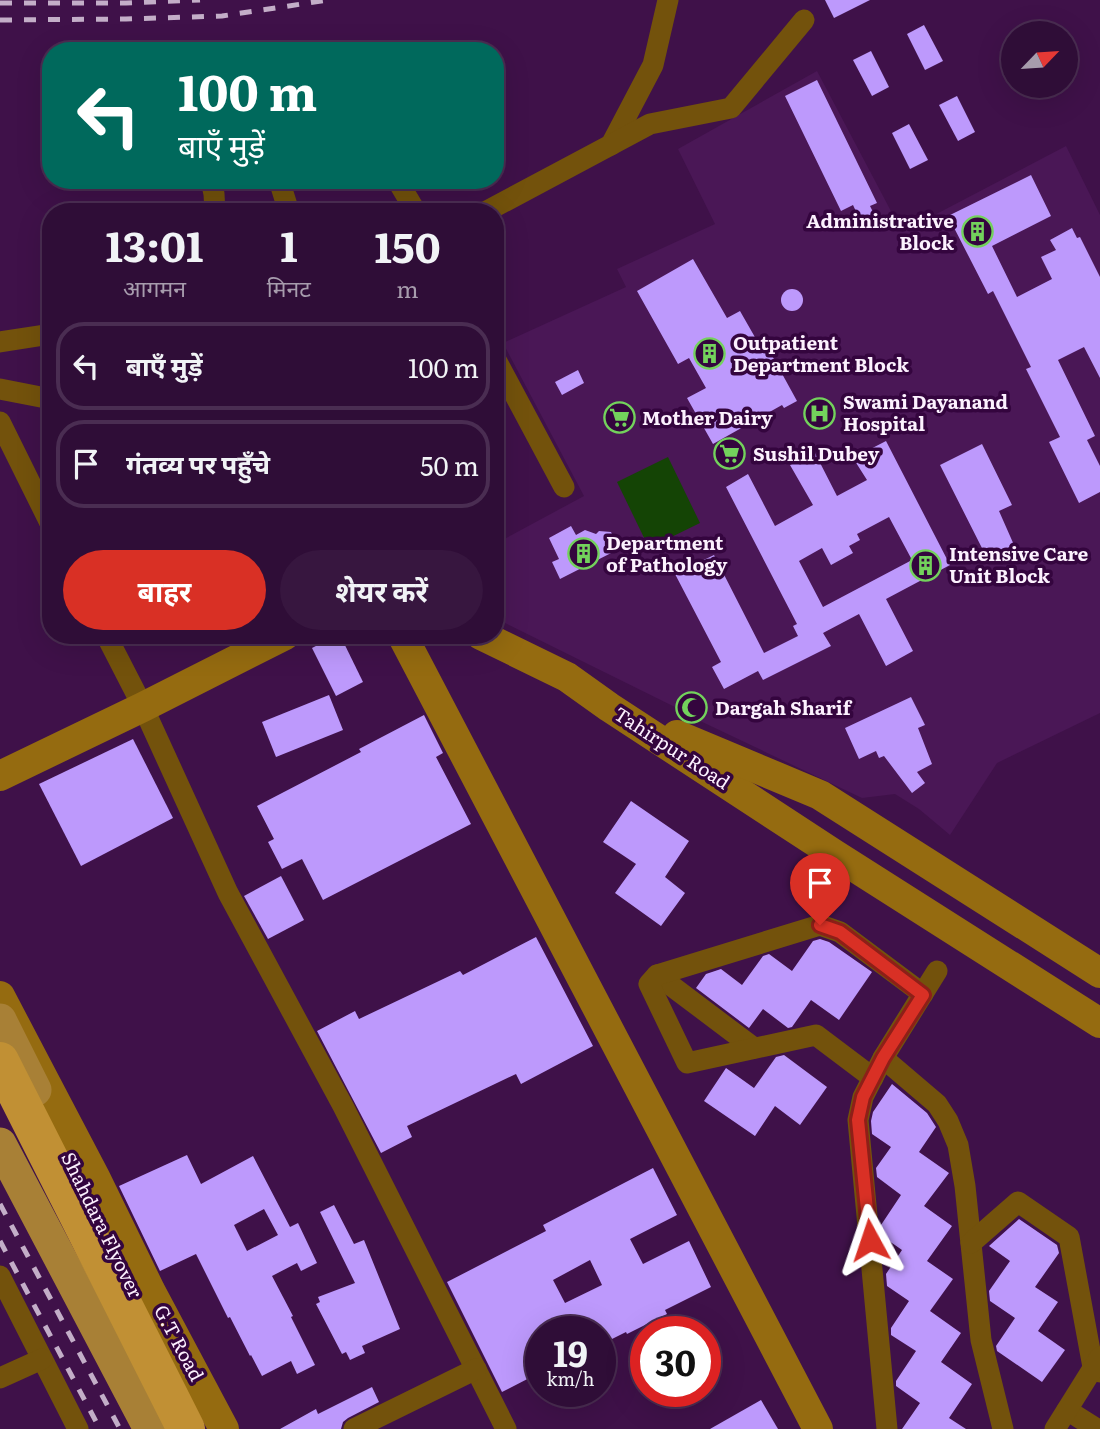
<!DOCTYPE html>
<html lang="hi">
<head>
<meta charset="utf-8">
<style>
  body { margin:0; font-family:Literata,"Noto Sans Devanagari",serif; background:#37163f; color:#f1f3f6; height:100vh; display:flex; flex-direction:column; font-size:26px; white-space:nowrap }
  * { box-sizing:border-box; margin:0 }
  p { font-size:23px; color:#a79cad }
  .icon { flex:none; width:38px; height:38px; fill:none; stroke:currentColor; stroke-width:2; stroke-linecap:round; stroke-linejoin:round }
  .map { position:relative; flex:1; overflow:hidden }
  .details { position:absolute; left:42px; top:203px; width:462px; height:441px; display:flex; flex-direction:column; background:#2f0d37; border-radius:28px; box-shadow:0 7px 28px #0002,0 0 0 2px #4a2d52 }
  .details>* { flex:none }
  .guide { position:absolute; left:42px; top:42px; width:462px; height:147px; border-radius:28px; box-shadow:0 7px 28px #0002,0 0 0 2px #4a2d52; background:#00695c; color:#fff; overflow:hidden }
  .needle { width:46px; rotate:65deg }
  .buttons { position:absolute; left:1001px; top:21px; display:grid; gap:14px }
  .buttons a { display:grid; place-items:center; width:77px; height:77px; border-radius:50%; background:#2f0d37; box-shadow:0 7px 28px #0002,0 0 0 2px #4a2d52; font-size:35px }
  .speed { position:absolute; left:525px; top:1316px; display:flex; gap:14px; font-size:35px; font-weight:700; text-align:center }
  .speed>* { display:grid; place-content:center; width:91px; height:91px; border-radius:50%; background:#2f0d37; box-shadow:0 7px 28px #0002,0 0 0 2px #4a2d52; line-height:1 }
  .speed small { font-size:18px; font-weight:400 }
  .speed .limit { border:10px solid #d22; background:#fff; color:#111 }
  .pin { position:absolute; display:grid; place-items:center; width:60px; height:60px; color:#fff; margin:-72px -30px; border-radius:50% 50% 50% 0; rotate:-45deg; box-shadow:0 0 7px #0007 }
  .pin .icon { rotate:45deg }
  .me { position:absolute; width:77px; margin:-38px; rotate:355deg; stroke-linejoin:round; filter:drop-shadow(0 0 5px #0008) }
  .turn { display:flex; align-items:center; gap:24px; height:147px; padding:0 21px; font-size:32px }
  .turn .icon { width:91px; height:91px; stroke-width:2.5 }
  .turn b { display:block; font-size:49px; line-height:60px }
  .eta { display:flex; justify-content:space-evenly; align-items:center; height:119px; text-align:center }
  .eta b { font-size:42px; font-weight:700; line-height:49px }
  .primary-button { display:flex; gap:14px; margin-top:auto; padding:14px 21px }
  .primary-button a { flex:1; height:80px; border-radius:42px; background:#d93025; color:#fff; font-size:28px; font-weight:700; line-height:80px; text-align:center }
  .primary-button a+a { background:#37163f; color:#f1f3f6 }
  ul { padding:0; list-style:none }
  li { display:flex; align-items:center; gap:21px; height:88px; margin:0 14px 10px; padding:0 7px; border:4px solid #4a2d52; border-radius:28px }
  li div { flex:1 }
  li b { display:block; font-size:26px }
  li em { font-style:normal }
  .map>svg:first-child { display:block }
</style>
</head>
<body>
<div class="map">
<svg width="1100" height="1429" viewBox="0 0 1100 1429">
  <rect width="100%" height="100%" fill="#3f1149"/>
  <path fill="#4a1756" d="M817,71L902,232L1066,146L1100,215V713L997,763L950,835L919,809L895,794L862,798L696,719L688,697L681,710L495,618V544L584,496L503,343L626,287L617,269L715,224L678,149Z"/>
  <path fill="#144405" d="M668,457L700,523L649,548L617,482Z"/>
  <g fill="#bd99fc" fill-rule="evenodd">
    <path d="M825,0H870L834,18Z"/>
    <path d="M924,25L943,61L925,70L907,34Z"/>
    <path d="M871,51L889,87L872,96L853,60Z"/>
    <path d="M817,80L877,203L870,206L874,214L860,220L853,205L841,211L785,96Z"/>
    <path d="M957,96L975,132L958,141L939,105Z"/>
    <path d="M909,124L928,160L910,169L892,133Z"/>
    <path d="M1031,175L1051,216L992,246L1017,297L1052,279L1041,257L1056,250L1050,240L1072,228L1077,238L1080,237L1100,277V378L1084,347L1058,360L1095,436L1087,440L1100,466V492L1079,503L1049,442L1060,437L1026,369L1031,367L993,291L988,294L948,216Z"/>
    <path d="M693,259L727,318L740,311L764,353L769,350L797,401L784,408L782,405L713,444L687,398L706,388L689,358L678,364L637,291Z"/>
    <circle cx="792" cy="300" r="11"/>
    <path d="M578,370L584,383L562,395L555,382Z"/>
    <path d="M886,441L950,565L886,599L913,651L886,666L859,614L823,633L831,646L763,680L758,671L724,689L712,667L721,662L675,574L714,555L764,653L798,636L793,626L797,624L726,487L748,474L775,526L813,505L790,465L815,453L837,496L867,480L853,458ZM889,517L912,560L823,607L799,561L822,548L831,565L853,553L849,546L860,540L857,534Z"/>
    <path d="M982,444L1012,505L999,511L1014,545L987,558L940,465Z"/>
    <path d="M571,526L576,535L585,530L596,534L599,531L611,532L619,549L560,579L552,562L559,559L549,538Z"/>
    <path d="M337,635H340L363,682L336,696L312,648Z"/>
    <path d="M329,695L343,730L276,757L262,722Z"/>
    <path d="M688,697L703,706L696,719L681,710Z"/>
    <path d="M911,697L925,725L918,728L932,764L917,772L925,783L912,793L884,756L879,758L876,751L859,759L845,728Z"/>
    <path d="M424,715L443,753L436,757L471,824L323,900L302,859L282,869L268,842L274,839L257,806L361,752L359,749Z"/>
    <path d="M133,739L173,818L81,866L39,784Z"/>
    <path d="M631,801L689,841L665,877L685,893L661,926L615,893L636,864L603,842Z"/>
    <path d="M281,876L304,920L268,939L244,896Z"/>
    <path d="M536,937L593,1046L521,1084L516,1074L407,1126L412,1137L381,1153L317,1031L355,1011L359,1019L460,971L463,975Z"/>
    <path d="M820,939L829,942L872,972L839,1020L811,1000L792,1027L788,1028L763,1009L749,1028L696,988L706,974L721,969L742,985L763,956L769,954L792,971L813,941Z"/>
    <path d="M784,1055L827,1087L800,1125L775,1106L755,1136L704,1101L726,1068L754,1088L776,1057Z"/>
    <path d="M892,1084L927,1113L936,1127L919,1152L949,1173L924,1206L952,1226L927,1261L953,1279L930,1311L961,1333L941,1362L972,1384L949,1418L966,1429H902L920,1403L896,1386V1381L916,1351L891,1335V1328L909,1301L887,1286L886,1274L902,1250L882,1236L881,1225L901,1195L877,1177L876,1168L891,1147L872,1134L871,1121L873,1112Z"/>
    <path d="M187,1155L201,1184L253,1156L290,1227L298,1223L317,1263L301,1271L297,1263L272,1276L293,1316L291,1317L315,1365L297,1374L291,1361L262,1376L251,1355L250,1356L230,1317L228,1318L196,1254L160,1271L119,1186ZM264,1209L278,1235L247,1251L234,1225Z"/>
    <path d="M653,1168L677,1215L630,1239L643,1264L689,1241L711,1287L665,1310L667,1314L627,1334L626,1332L600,1345V1332H541V1372L502,1392L447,1282L546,1231L543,1225ZM590,1260L602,1285L565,1303L553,1280Z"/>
    <path d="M334,1205L354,1244L364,1240L400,1329L362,1346L365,1353L350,1360L346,1352L342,1354L316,1304L320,1302L318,1297L355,1283L320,1212Z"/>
    <path d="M1019,1219L1057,1245L1059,1253L1035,1287L1058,1302L1038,1331L1065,1350L1042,1382L997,1351L996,1346L1015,1318L990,1301L989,1291L1010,1261L989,1246Z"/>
    <path d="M372,1387L379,1402L348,1418L343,1422L341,1429H280L316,1409L318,1414Z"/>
    <path d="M761,1400L778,1429H710Z"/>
  </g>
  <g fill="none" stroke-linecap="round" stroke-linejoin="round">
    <g stroke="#73520c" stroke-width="21">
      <path d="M611,145L653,65L668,0"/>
      <path d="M211,180L214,194L215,212"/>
      <path d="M279,180L289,212"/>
      <path d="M397,180L416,212"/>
      <path d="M485,212L650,124L731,108L804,20"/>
      <path d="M0,342L51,334"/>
      <path d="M495,358L564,487"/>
      <path d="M0,389L51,399"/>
      <path d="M0,422L51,525"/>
      <path d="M106,635L143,707L228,893L343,1106L506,1429"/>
      <path d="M657,975L754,1048"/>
      <path d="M883,1058L937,1104L948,1121L958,1145L965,1186L981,1340L1003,1429"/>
      <path d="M873,1078L816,1035L687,1063L649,984L657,975L820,925L840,932L923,994"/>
      <path d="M971,1243L1018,1202L1069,1237L1093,1367L1100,1372"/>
      <path d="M0,1276L78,1429"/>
      <path d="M0,1378L42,1359"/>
      <path d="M1067,1410L1097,1429"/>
      <path d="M354,1429L476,1369"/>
      <path d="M887,1429L858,1120L863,1097L883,1058L937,971"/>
      <path d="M1055,1429L1100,1357"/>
    </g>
    <g stroke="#956b10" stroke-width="30">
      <path d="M402,635L818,1429"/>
      <path d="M481,635L567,677L609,707L834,854L1100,1023"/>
      <path d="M677,735L820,795L1100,973"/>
      <path d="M0,776L143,707L285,635"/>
      <path d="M0,996L96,1179L150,1290L224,1429"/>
    </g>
    <g stroke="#a88036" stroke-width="33">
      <path d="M0,1020L35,1090"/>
      <path d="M0,1144L150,1429"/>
    </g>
    <path stroke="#c19034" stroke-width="38" d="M0,1061L186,1429"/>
    <g stroke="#c3aec8" stroke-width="5" stroke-dasharray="12 12" stroke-linecap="butt">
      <path d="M0,3H126L200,0"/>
      <path d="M0,20L126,19L222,16L328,0"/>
      <path d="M0,1204L120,1429"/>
      <path d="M0,1241L100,1429"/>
    </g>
  </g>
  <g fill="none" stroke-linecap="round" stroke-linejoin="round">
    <defs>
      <path id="route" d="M820,925L840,932L923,995L883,1058L863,1097L858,1120L870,1240"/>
    </defs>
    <use href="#route" stroke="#8d1f18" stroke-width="18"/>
    <use href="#route" stroke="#d93025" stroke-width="12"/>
  </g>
  <defs>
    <symbol id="building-ring" viewBox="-11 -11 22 22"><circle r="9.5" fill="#34053e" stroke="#73d25c" stroke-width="1.5"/><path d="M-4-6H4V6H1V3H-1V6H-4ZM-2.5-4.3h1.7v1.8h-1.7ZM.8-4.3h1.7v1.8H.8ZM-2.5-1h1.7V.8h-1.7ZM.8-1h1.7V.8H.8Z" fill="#73d25c"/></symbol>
    <symbol id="hospital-ring" viewBox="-11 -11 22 22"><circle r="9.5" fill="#34053e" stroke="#73d25c" stroke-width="1.5"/><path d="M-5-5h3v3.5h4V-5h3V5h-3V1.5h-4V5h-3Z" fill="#73d25c"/></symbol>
    <symbol id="supermarket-ring" viewBox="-11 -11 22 22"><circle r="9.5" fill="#34053e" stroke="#73d25c" stroke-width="1.5"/><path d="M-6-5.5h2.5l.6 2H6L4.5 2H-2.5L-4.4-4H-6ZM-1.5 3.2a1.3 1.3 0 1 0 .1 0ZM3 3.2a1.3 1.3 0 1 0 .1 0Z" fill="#73d25c"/></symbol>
    <symbol id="mosque-ring" viewBox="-11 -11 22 22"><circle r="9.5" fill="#34053e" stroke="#73d25c" stroke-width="1.5"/><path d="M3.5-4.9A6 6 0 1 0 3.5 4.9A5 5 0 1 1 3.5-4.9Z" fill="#73d25c"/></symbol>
  </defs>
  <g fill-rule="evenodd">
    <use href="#building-ring" x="960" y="214" width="35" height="35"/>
    <use href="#building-ring" x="692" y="336" width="35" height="35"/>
    <use href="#hospital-ring" x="802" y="396" width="35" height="35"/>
    <use href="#supermarket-ring" x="602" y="400" width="35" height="35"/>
    <use href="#supermarket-ring" x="712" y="436" width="35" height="35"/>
    <use href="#building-ring" x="566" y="536" width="35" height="35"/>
    <use href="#building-ring" x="908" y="548" width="35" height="35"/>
    <use href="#mosque-ring" x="674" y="690" width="35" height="35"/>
  </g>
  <g text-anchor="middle" stroke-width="7" stroke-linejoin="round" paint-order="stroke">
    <g font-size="19" font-weight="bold" fill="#fcf1fe" stroke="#34053e" text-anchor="start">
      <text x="954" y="228" text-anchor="end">Administrative<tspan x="954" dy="22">Block</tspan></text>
      <text x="733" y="350">Outpatient<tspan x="733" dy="22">Department Block</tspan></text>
      <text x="843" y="409">Swami Dayanand<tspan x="843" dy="22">Hospital</tspan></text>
      <text x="642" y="425">Mother Dairy</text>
      <text x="753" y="461">Sushil Dubey</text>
      <text x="606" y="550">Department<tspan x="606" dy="22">of Pathology</tspan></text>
      <text x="949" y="561">Intensive Care<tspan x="949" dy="22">Unit Block</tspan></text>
      <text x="715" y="715">Dargah Sharif</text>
    </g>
    <g font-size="19" fill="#fcf1fe" stroke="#34053e">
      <text transform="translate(672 748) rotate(33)" y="7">Tahirpur Road</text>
      <text transform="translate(102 1225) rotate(64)" y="7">Shahdara Flyover</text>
      <text transform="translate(179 1343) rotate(62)" y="7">G.T Road</text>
    </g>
  </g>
</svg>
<div class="buttons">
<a><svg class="needle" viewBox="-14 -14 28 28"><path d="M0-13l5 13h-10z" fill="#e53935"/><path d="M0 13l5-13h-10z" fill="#a79cad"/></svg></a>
</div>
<div class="speed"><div>19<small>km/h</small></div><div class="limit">30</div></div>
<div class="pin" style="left:820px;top:925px;background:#d93025"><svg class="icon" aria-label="arrive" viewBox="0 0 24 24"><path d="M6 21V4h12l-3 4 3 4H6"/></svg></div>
<svg class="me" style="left:870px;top:1240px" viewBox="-20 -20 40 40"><path d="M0-17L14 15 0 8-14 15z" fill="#d93025" stroke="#fff" stroke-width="4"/></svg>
<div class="guide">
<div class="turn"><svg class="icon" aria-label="left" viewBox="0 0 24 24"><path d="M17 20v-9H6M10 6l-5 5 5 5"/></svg><div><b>100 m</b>बाएँ मुड़ें</div></div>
</div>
<section class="details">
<div class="eta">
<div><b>13:01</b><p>आगमन</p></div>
<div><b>1</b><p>मिनट</p></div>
<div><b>150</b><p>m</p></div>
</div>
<ul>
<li><svg class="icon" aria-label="left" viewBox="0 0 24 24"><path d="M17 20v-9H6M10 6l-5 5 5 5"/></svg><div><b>बाएँ मुड़ें</b></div><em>100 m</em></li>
<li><svg class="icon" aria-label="arrive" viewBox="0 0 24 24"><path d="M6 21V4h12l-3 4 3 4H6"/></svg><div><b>गंतव्य पर पहुँचे</b></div><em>50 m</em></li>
</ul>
<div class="primary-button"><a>बाहर</a><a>शेयर करें</a></div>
</section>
</div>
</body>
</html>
